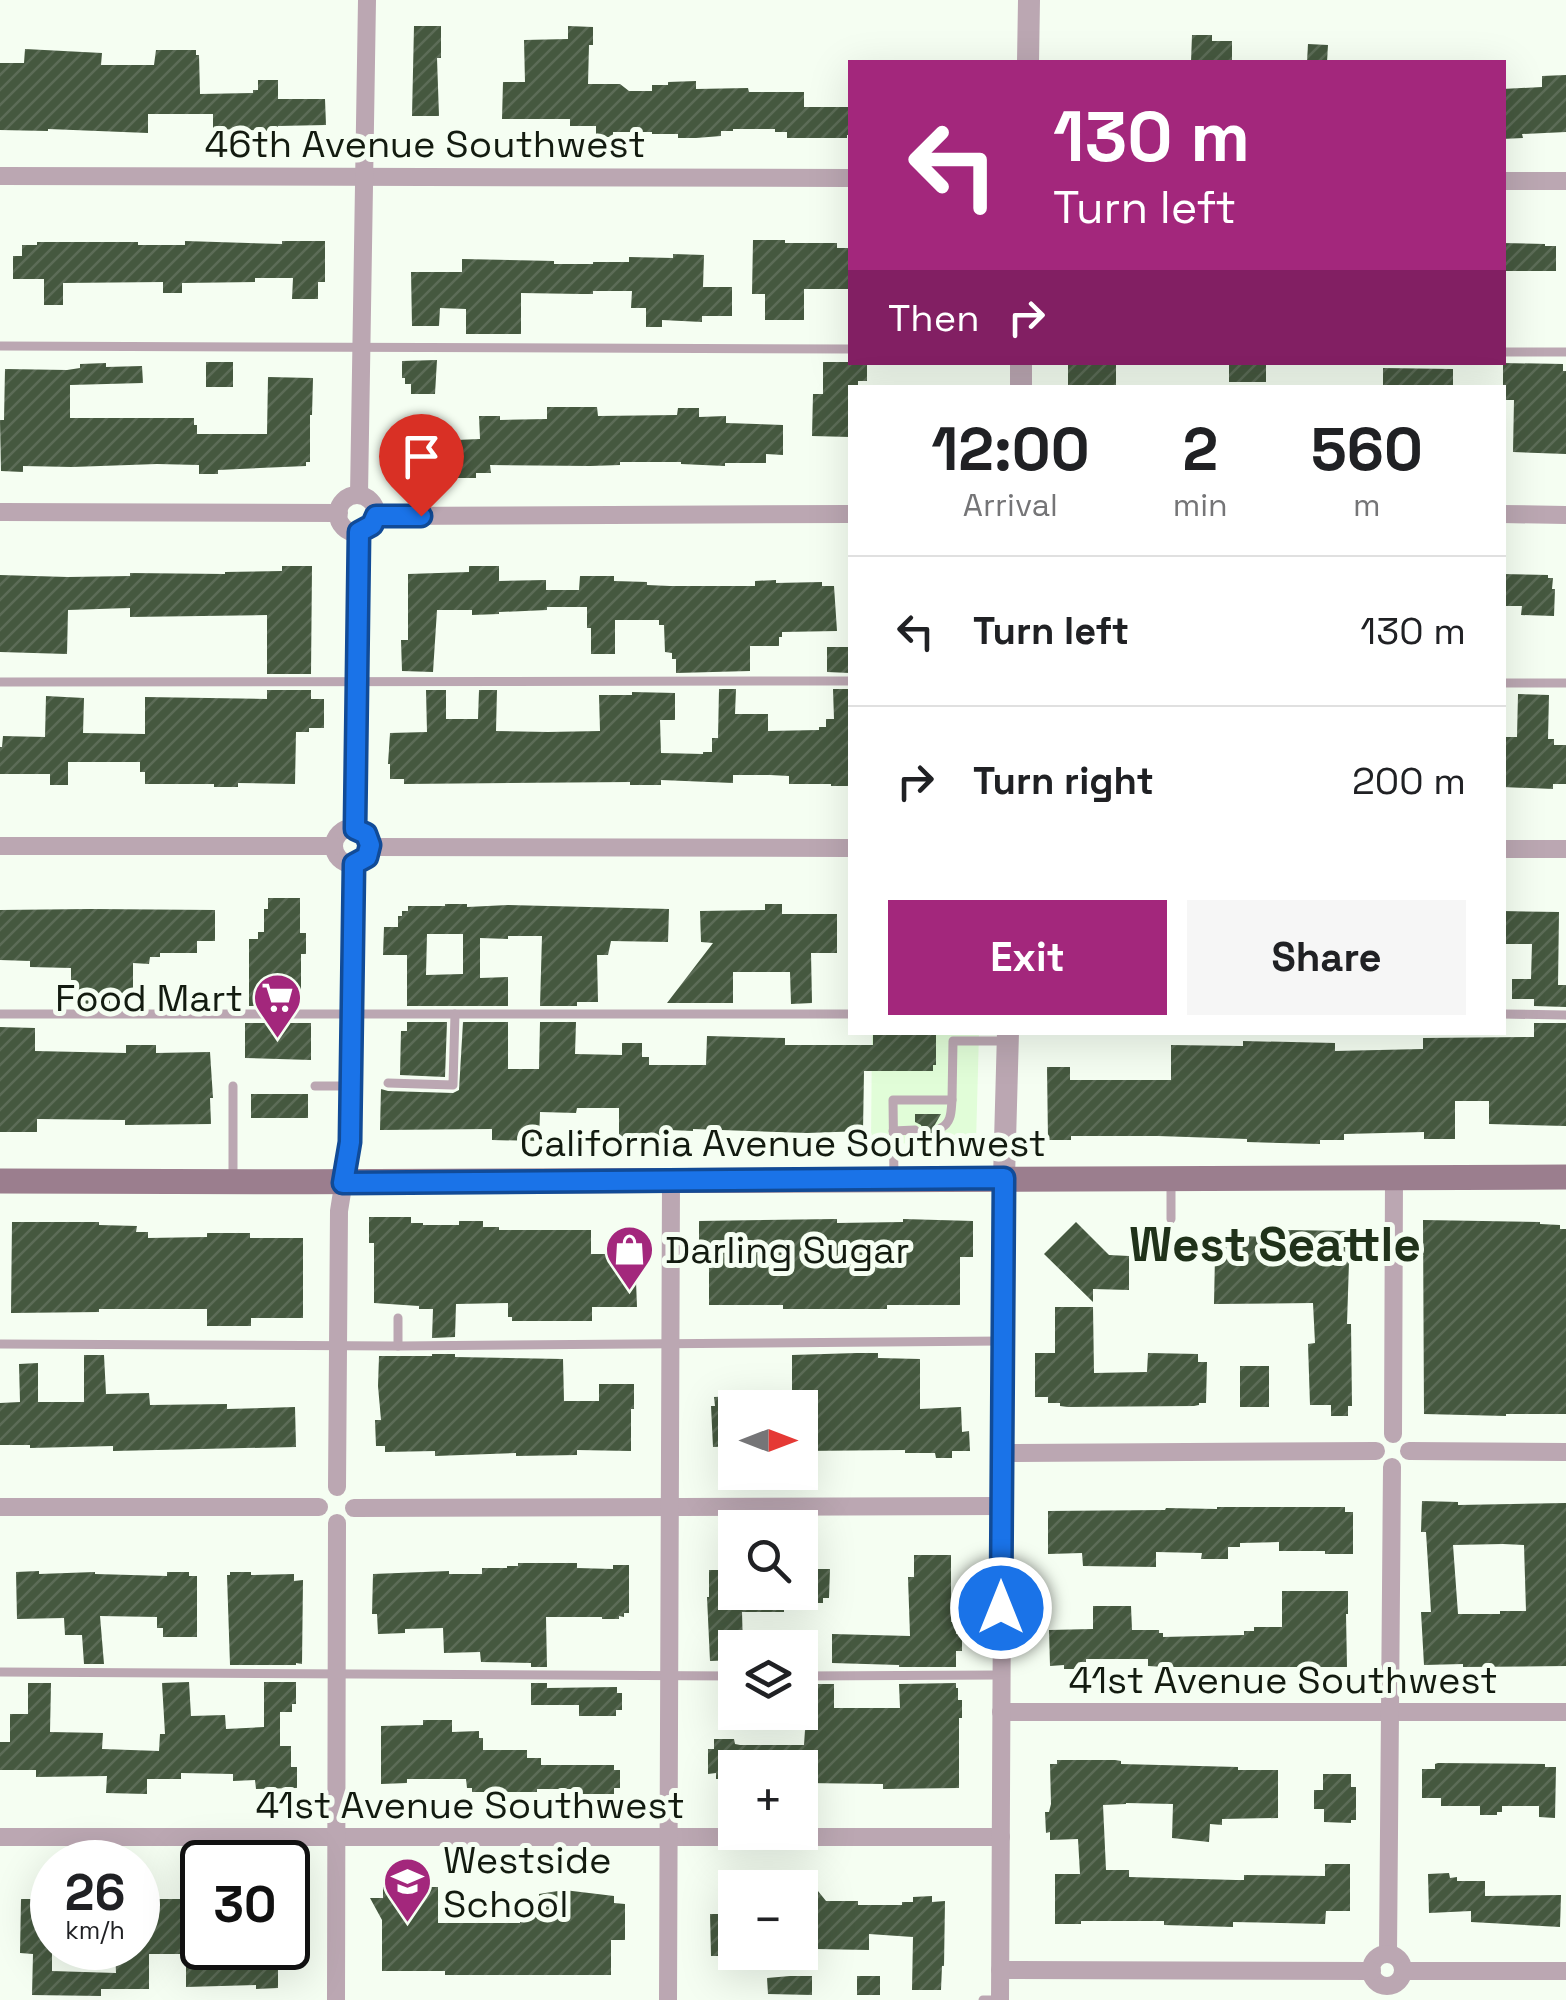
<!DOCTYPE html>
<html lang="en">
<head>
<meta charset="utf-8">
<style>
  body { margin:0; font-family:"Space Grotesk",sans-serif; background:#f6f6f6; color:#202124; height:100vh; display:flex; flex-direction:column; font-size:38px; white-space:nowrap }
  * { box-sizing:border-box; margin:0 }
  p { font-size:32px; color:#757577 }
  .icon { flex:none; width:55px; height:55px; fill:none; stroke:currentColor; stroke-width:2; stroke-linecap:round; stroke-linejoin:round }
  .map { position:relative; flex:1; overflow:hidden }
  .details { position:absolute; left:848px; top:385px; width:658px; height:650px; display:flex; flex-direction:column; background:#fff; border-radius:0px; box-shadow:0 10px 40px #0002 }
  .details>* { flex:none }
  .top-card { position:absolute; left:848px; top:60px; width:658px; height:305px; border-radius:0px; box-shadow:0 10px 40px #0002; background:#a3277c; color:#fff; overflow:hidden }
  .needle { width:65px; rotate:90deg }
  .buttons { position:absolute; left:718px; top:1390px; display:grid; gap:20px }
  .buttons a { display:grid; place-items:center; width:100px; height:100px; border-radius:0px; background:#fff; box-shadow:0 10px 40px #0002; font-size:50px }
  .speed { position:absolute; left:30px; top:1840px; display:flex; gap:20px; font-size:50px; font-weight:700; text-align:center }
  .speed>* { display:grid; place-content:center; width:130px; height:130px; border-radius:50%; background:#fff; box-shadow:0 10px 40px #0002; line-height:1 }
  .speed small { font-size:25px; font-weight:400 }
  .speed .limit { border:5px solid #111; border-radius:15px; background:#fff; color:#111 }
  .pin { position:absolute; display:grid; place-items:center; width:85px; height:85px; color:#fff; margin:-102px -42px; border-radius:50% 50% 50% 0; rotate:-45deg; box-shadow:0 0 10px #0007 }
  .pin .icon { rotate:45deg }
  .me { position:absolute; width:110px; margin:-55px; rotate:0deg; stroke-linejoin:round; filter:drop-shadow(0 0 8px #0008) }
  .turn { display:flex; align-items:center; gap:35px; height:210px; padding:0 40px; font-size:45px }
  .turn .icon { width:130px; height:130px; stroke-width:2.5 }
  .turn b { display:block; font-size:70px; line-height:85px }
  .then { display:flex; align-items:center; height:95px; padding:0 40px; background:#0003; gap:20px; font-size:38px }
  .eta { display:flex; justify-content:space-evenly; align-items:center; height:170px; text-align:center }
  .eta b { font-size:60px; font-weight:700; line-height:70px }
  .action { display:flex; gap:20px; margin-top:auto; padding:20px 40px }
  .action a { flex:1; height:115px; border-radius:0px; background:#a3277c; color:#fff; font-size:40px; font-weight:700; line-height:115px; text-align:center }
  .action a+a { background:#f6f6f6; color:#202124 }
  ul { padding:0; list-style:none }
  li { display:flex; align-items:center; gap:30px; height:150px; padding:0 40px; border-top:2px solid #e0e0e0 }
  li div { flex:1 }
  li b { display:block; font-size:38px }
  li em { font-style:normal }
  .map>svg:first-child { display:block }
</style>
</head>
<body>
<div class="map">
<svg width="1566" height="2000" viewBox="0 0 1566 2000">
  <defs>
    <pattern id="building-hatch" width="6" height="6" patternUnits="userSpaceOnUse" patternTransform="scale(2.5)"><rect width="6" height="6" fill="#45583f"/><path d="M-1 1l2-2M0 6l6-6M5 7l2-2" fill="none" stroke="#5c6c57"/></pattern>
  </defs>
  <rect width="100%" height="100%" fill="#f5fef2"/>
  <path fill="#e1fdd8" d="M872,1033H979L976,1142L871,1144Z"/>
  <g fill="url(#building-hatch)" fill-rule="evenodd">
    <path d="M414,26H441V58H437L439,116H412Z"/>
    <path d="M568,26L593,27V45H589L588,84H620L629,91H652V85H668V82L696,81V89L748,88L749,92H804V107H850V135H847V138H787V132H775V129H733V131H721V136L696,138H678V134H652V132H613V137H596V126H570V119H502L503,82H525L524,40L568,39Z"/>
    <path d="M1192,35H1212V41H1232V62H1191Z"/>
    <path d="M1308,44L1328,45L1327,62H1307Z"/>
    <path d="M25,49L102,53L101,65H154L156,50H196V55H199L200,94L253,93V90H258V80H278V99H325L326,125L278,126V131L213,129V114H148V133L48,129V131L0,130V63H24Z"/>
    <path d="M1566,75V132L1522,134L1523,138L1502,139V89L1542,87V76Z"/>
    <path d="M753,240H785V243H837V248H848V289H804V320H765V294H752Z"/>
    <path d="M185,241L282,244V241H325V282H318V299H292L293,278H255V282L182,283V293H163V282L63,283V305H44V279H13V256H22V245H37V242H138V245H185Z"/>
    <path d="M1502,243L1545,244V246H1556V271H1502Z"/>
    <path d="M673,254L704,255L703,287H732V316H702V322L662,320V327H646V308H631L632,291H593V294H581L521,293V334H466V309L440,308L439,326H412L411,272H462V259L554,261V264H593V262H629V257L673,258Z"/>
    <path d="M437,360L435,394H411V384H405V378H402V361Z"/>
    <rect x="206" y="362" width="27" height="25"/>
    <path d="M823,362H867V381H858V385H850V437L812,436L813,394H823Z"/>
    <path d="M1068,362H1116V388L1068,387Z"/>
    <rect x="1229" y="362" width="37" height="20"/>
    <path d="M106,363V367L142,366L143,383L70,385V418H194V425H197V434H267L268,377L313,378L312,415H310V462H306V466L218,470V474H199V465L157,464L72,467L23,466V472L1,471L0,420H4L5,369L67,370L80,368V364Z"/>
    <path d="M1503,363L1563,364V371H1566V454L1513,452L1514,400H1503Z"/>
    <path d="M1383,368L1453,369V388L1383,387Z"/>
    <path d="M547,407H597L598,416L677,415L678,408H699V417L726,416V423L783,425V455L766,454V463H725V466L681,464V462H620V465L590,466L490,465L491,473H476V478H458V473H418V480L396,479L397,455H401V435H432V441L480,439L479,416H500V420L547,419Z"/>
    <path d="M282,566H312L311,674H267V615L130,617V608L68,610L67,654L0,652V575L68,577L130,576V573L225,574V572L282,571Z"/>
    <path d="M469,566H499V581L546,580V590H579L580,576H614V581L647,582V585L670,586H755V581L776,580V583L822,582V586H834L837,631L782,632V637H779V646H750V671L676,673V659H672V653L665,652L664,625H659V620H615V654H591V628H587V607H547V610L499,612V614L472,615V610H437L433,672L402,671L401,640H408V574L469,572Z"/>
    <path d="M1502,574L1548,575V578H1553L1552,589H1555L1554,616L1521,615L1522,606H1502Z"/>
    <path d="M827,647H850V673L827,672Z"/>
    <path d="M719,689H736L735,714H768V731L819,730V727H826V719H834L833,689H850V786H831V784H789V776L770,775H733V783L661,780V785H630V782L404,784V779H390V764H388L390,733L427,732L426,690H446V719H478L479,690H497L496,731L548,732L600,731L599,695H632V692L675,693V720H660L661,753L703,754V752H712V738H718Z"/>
    <path d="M267,690H311V699H324V728H309V732H296L295,784L238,783V787H214V784H145V772H140V762H68V785H50V774H0V747H2L3,736L45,737L46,696L84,698L83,733L145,734V697L267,699Z"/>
    <path d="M1518,694L1549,695L1548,739H1554V745H1566V784H1553V789L1502,787V737H1517Z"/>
    <path d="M268,898H300V933H306V954H301V1006H249V939H258V932H264V909H268Z"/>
    <path d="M445,904H467V907L508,905L669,909L668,942L611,941L608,955H597L598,1002H577V1006H540L542,936H508V939L480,938V978L508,977V1006H407V955H383L384,927H398V916H402V911H408V906H445ZM427,934H463V974L426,975Z"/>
    <path d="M765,904H782V914H837V953H811L812,1003L791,1004L790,972H733V1003H667L713,943L701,942L700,911L765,910Z"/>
    <path d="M91,909L215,910V941H197V953H160V957H150L149,964L133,963V1000H110V1004H71V968L30,967V961L0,960V910Z"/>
    <path d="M1503,911L1559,912L1558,985H1566V1007L1534,1006V999H1512V979H1531L1532,944H1502Z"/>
    <path d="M407,1022H447L445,1077L400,1075L401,1031H407Z"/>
    <path d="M463,1022H508V1069H539L540,1022H576L575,1054L622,1055V1043H642V1057H649V1065H706L707,1036L785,1038V1045H873V1032H936V1065H933V1071H864L863,1131L807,1133L693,1129V1131L670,1130V1137H619V1108H577L576,1113L540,1112L539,1141L492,1140V1129L380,1130L381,1089L388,1091L453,1093L459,1090Z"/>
    <path d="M245,1023H311V1060L245,1058Z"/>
    <path d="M1534,1023H1566V1126L1489,1124V1101H1455V1139H1424V1132L1344,1134V1140H1320V1144L1247,1142V1139L1158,1136H1071V1140H1048L1047,1067H1070V1080H1171V1045L1243,1046V1041L1335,1043V1051L1423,1049V1038L1534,1037Z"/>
    <path d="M0,1027L35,1028V1051L126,1053V1045H156V1053L210,1052L213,1098H210L211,1124L125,1125V1120L37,1119V1132H0Z"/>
    <rect x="251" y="1094" width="57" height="24"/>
    <path d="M915,1114H941L933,1128L935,1133L941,1136V1139H915L923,1131L921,1125L915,1122Z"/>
    <path d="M369,1217H411V1223H423V1225H459V1221H483V1227H499V1230H591V1254H616V1257H628V1269H633V1281H636L637,1307H592V1321H512V1317H508V1303L456,1304L455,1337L432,1338L433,1309H419V1306L374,1303V1243H369Z"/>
    <path d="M837,1219V1223L903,1222V1219L973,1221V1257H960V1305H887V1309H783V1305H709V1256H699V1221Z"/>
    <path d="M1423,1220L1540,1222V1224L1560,1225V1229H1566V1414H1506V1416L1424,1414Z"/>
    <path d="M12,1222H99V1225L137,1226L136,1232H148V1238L207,1237V1233H250V1238H303V1318H251V1326H207V1309H99V1312L11,1313Z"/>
    <path d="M1076,1222L1109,1255L1129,1256V1290L1093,1289V1302L1044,1254Z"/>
    <path d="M1287,1230L1350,1231L1347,1324H1351L1352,1406H1348V1416H1331V1405H1310L1308,1344L1315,1343L1313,1303L1214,1304L1215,1256H1225V1236L1287,1237Z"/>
    <path d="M1055,1307H1093L1094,1373L1147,1372L1148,1353L1198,1354V1362H1207L1206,1403H1199V1405L1194,1406L1068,1407L1060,1406V1403H1048V1397H1035V1353H1055Z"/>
    <path d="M857,1353H878V1358L920,1359V1409L961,1407L962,1432L969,1431L970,1451H952V1458H936L935,1453H905V1450L800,1451V1408H792V1355Z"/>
    <path d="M432,1354H455V1357L563,1359L564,1401H599V1384H634V1409H631V1451L577,1450V1455L516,1456V1453L435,1456V1451L385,1452V1446H376L375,1420H381L378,1386L379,1356H432Z"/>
    <path d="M84,1355H104L106,1394L149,1393L150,1405L227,1404V1409L295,1407L296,1447L113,1451V1446L30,1448V1445H0V1403L20,1402L19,1364L38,1363V1402H84Z"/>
    <rect x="1240" y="1366" width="29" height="41"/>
    <path d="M735,1396V1446L713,1447L711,1406H715L714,1397Z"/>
    <path d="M1422,1501L1458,1502V1505L1566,1503V1666L1463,1667V1664L1424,1665L1421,1612H1431L1426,1532H1421ZM1503,1544L1524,1545L1526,1611H1500V1614H1458L1453,1545Z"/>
    <path d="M1217,1507H1345V1512H1353V1554H1325V1551H1279V1542L1240,1543V1547H1228V1559H1201L1202,1553L1156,1552V1567L1083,1566L1082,1553L1048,1554V1511L1165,1510L1166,1508L1217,1509Z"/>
    <path d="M914,1555H951V1622H956V1634H962V1651H956V1667H899V1665L832,1663V1634L910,1636L908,1577H914Z"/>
    <path d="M518,1563H577V1568L613,1569V1565H629V1613H624V1617L619,1616V1619H602V1617H546L547,1667H531V1663L481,1662L480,1652L444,1653L443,1628L405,1629V1633L378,1634L377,1614H372L373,1574L449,1571V1574H482V1568H507V1566H518Z"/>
    <path d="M800,1569H830L829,1598H823V1603H800Z"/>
    <path d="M709,1570H735V1592H784V1612H742L743,1648H735V1660L710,1661L707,1597H709Z"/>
    <path d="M39,1571V1574L95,1572V1574L167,1576V1572H189V1576H197V1637H163V1628H157V1617L100,1616L104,1664H84L82,1635H65L64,1618L17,1619L16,1572Z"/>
    <path d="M230,1572H251V1575L294,1574V1581L303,1580L302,1664L296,1663V1665H230L227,1575H230Z"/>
    <path d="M1282,1591H1348V1614H1346L1347,1667H1164L1148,1666V1659H1086V1669H1064V1665L1050,1666L1049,1630L1093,1629V1606H1131L1132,1630H1159V1633H1163V1637L1244,1635V1631H1254V1627H1282Z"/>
    <path d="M189,1682L191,1716L225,1715L226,1729L264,1727V1682H296V1704H292V1712H280V1746H291V1767H297V1788L256,1789L255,1780L233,1781V1774L181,1773V1779H147V1794L106,1793L107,1776L36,1777V1770H0V1742H10V1714H28V1683H51L50,1732L103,1733L102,1749L159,1751L160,1734H165L162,1683Z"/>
    <path d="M531,1683H547V1688L617,1687V1693H622V1710H616V1716H579V1705H531Z"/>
    <path d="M956,1683V1688H958V1700H962V1718H959V1788L883,1789V1784L804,1783V1768H735V1779H716V1773L708,1774V1749H714V1739H734L735,1744L740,1745H804L805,1730H818V1684H834V1708H900L899,1684Z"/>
    <path d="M423,1720H452V1732L479,1731V1738H483V1750H527V1758H541V1765H614V1770H620V1788H614V1794H579V1789H537V1792H472V1788H467L466,1779H407V1783L381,1784V1726L423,1725Z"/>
    <path d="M1057,1760H1115L1121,1761V1764L1238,1767V1770H1278V1818L1222,1819V1825L1210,1824L1209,1842L1172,1838L1173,1804L1126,1803V1804L1103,1805L1106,1870H1129V1877L1236,1880H1244V1875L1325,1876V1864H1350V1911H1326L1325,1924L1233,1922V1927L1164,1925V1921H1081V1924H1055V1874H1080L1078,1839L1050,1840V1832L1046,1833L1045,1812H1049L1051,1804L1050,1764H1057Z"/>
    <path d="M1438,1763L1545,1764V1767H1556L1555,1818L1539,1817V1806H1502V1812H1497V1815H1480V1806H1441V1798H1422V1769H1435V1764Z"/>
    <path d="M1323,1774H1351V1787H1356V1820H1351V1823L1324,1822V1809H1314V1790H1323Z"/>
    <path d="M1449,1873L1450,1878L1457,1877V1881H1485V1896L1561,1895L1560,1927L1471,1922V1911L1429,1913L1428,1874Z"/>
    <path d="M814,1886L826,1901H858V1905H902V1902H913V1897L932,1896V1902L945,1901L944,1966H942L941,1990H912L913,1937L869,1934V1950L816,1949L800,1932V1901Z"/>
    <path d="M383,1887H438V1923H520V1915H530V1904H539V1894L564,1890L614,1896V1903L625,1904V1940H611V1975H445V1971H382V1920L370,1898H383Z"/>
    <path d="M21,1899H52V1971L116,1973L115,1948H138V1899H194V1954H149V1989H101V1996L32,1995L33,1954L20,1953Z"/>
    <path d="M718,1899H735V1956H711L710,1914H718Z"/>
    <path d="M226,1964V1967L278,1966V1988L256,1989V1985L186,1987V1965Z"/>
    <path d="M790,1976H812V1995L768,1994L767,1978Z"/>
    <rect x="857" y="1976" width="23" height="19"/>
  </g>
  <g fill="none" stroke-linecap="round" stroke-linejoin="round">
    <g stroke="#bba7b2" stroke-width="9">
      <path d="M0,346L850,349"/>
      <path d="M1502,352H1566"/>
      <path d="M0,682L850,681"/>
      <path d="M1502,683H1566"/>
      <path d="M0,1014H850"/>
      <path d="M1502,1014L1566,1015"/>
      <path d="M388,1083L453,1085L455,1014"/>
      <path d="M233,1086V1178"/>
      <path d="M315,1086H351"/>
      <path d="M941,1128C952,1122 951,1111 952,1100"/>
      <path d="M893,1131L915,1130"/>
      <path d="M894,1179L893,1100H952L953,1041H1005"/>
      <path d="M1171,1181V1219"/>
      <path d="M0,1344L398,1346L1002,1341"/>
      <path d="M398,1346V1318"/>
      <path d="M0,1672L735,1676"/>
      <path d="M800,1676L1001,1675"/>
      <path d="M983,2000H1000"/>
    </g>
    <g stroke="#bba7b2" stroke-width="18">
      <path d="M0,176L850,178"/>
      <path d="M1502,181H1566"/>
      <path d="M359,495L367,0"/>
      <circle cx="357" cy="514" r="19"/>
      <path d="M0,512L339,513"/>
      <path d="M1502,514L1566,515"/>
      <path d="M376,516L850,514"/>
      <circle cx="352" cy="846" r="18"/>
      <path d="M355,829L359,532"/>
      <path d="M0,846H334"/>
      <path d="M370,847L850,848"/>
      <path d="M1502,849H1566"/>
      <path d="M1393,1434L1394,1177"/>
      <path d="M1409,1451L1566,1452"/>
      <path d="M1002,1453L1376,1451"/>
      <path d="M337,1487L339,1211L350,1142L354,864"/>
      <path d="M0,1507H319"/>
      <path d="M354,1508L1002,1506"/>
      <path d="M1001,1712H1566"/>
      <path d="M0,1837H1001"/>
      <path d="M1388,1954L1392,1467"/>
      <circle cx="1387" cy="1970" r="16"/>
      <path d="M1000,1970L1372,1971"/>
      <path d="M1403,1971H1566"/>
      <path d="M336,2000L337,1523"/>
      <path d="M668,2000L671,1181"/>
      <path d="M1000,2000L1004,1178"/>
    </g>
    <g stroke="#bba7b2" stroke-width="22">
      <path d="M1028,62L1029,0"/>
      <path d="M1021,388V362"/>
      <path d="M1004,1178L1008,1032"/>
    </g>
    <path stroke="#9b7e8e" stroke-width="25" d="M0,1181C522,1184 1044,1178 1566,1177"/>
  </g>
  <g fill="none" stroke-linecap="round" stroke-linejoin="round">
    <defs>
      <path id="route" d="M421,516H376L372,525L359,532L355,829L366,834L370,845L367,857L354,864L350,1142L343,1183L1004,1178L1001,1608"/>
    </defs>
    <use href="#route" stroke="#114b97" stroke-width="25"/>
    <use href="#route" stroke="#1a73e8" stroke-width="18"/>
  </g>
  <defs>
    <symbol id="supermarket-pin" viewBox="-11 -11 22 30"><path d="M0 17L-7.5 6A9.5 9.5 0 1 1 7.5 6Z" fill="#a3277c" stroke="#f5fef2"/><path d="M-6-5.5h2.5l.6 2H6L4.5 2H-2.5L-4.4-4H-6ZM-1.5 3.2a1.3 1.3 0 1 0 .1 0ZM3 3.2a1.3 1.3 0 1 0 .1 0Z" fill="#fff"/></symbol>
    <symbol id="shop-pin" viewBox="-11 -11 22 30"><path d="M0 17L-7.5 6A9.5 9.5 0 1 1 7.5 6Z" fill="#a3277c" stroke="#f5fef2"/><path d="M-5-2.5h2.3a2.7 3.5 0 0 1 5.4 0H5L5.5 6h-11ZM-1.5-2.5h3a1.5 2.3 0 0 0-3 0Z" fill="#fff"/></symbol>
    <symbol id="school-pin" viewBox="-11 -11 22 30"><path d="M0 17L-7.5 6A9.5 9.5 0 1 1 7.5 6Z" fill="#a3277c" stroke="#f5fef2"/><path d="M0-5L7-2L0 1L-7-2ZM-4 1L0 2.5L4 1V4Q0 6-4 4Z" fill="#fff"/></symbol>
  </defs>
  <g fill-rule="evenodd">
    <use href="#supermarket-pin" x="250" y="970" width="55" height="75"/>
    <use href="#shop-pin" x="602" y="1222" width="55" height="75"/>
    <use href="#school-pin" x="380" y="1854" width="55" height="75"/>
  </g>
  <g text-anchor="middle" stroke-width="10" stroke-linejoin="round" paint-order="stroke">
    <g font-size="38" fill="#131b10" stroke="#f5fef2">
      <text x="425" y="157">46th Avenue Southwest</text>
      <text x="783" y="1156">California Avenue Southwest</text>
      <text x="1283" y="1693">41st Avenue Southwest</text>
      <text x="470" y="1818">41st Avenue Southwest</text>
    </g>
    <g font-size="38" fill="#131b10" stroke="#f5fef2" text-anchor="start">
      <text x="243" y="1011" text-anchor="end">Food Mart</text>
      <text x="665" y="1263">Darling Sugar</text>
      <text x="443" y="1873">Westside<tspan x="443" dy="44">School</tspan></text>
    </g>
    <g font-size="48" font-weight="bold" fill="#20321a" stroke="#f5fef2">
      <text x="1275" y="1261">West Seattle</text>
    </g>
  </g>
</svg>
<div class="buttons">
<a><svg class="needle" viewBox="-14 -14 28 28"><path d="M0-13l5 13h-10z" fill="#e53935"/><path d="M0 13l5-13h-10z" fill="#757577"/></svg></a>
<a><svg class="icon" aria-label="search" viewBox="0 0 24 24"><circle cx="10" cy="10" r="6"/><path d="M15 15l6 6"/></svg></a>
<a><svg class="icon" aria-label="layers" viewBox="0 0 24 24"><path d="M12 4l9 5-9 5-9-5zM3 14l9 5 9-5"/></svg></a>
<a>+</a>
<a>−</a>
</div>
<div class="speed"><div>26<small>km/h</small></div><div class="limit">30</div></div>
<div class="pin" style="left:421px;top:516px;background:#d93025"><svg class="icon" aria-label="arrive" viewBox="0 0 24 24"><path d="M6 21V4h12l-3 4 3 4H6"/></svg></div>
<svg class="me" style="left:1001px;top:1608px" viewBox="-20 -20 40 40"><circle r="17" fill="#1a73e8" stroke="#fff" stroke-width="3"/><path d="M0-11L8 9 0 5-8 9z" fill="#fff"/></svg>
<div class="top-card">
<div class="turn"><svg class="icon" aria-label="left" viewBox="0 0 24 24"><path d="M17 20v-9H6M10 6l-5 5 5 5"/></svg><div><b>130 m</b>Turn left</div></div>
<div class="then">Then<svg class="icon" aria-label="right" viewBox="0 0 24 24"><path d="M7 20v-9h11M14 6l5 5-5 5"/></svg></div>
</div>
<section class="details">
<div class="eta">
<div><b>12:00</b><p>Arrival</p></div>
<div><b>2</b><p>min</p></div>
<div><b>560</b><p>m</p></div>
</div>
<ul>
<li><svg class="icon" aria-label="left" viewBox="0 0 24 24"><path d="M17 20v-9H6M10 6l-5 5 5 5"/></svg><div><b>Turn left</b></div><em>130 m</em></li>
<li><svg class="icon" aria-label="right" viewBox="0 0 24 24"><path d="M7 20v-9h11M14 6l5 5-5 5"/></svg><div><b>Turn right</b></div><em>200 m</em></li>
</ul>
<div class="action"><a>Exit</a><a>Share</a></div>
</section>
</div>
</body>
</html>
